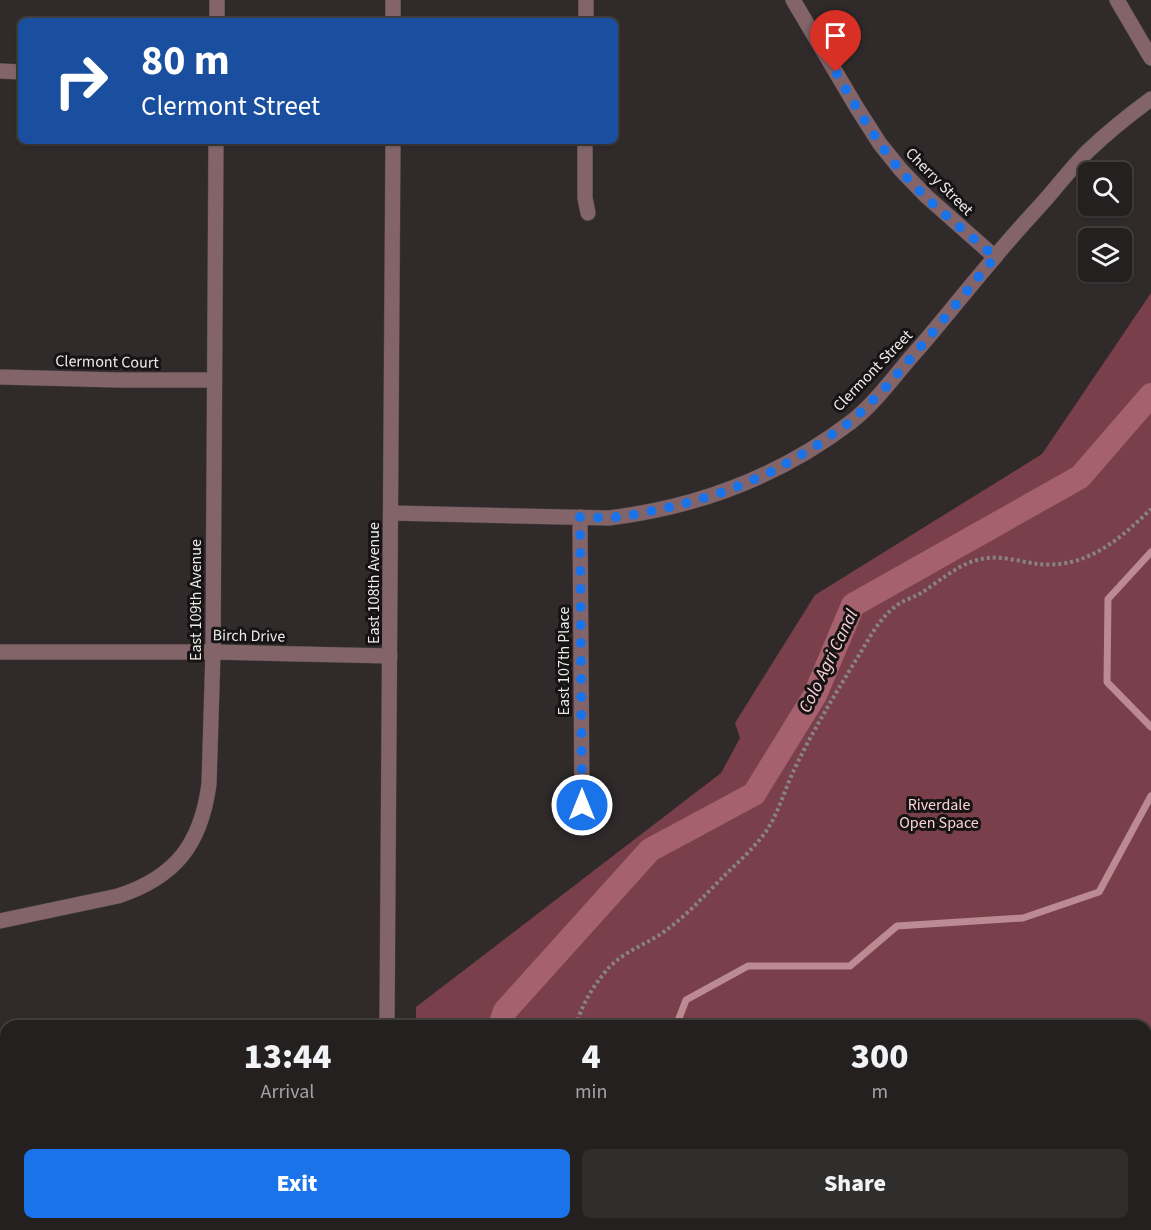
<!DOCTYPE html>
<html lang="en">
<head>
<meta charset="utf-8">
<style>
  body { margin:0; font-family:"Source Sans 3",sans-serif; background:#302d2d; color:#f1f3f6; height:100vh; display:flex; flex-direction:column; font-size:22px; white-space:nowrap }
  * { box-sizing:border-box; margin:0 }
  p { font-size:20px; color:#a3a3a5 }
  .icon { flex:none; width:33px; height:33px; fill:none; stroke:currentColor; stroke-width:2; stroke-linecap:round; stroke-linejoin:round }
  .map { position:relative; flex:1; overflow:hidden }
  .side { position:absolute; left:0px; top:1020px; width:1152px; height:210px; display:flex; flex-direction:column; background:#242020; border-radius:18px 18px 0 0; box-shadow:0 2px 4px #0004,0 0 0 2px #413e3e }
  .side>* { flex:none }
  .guide { position:absolute; left:18px; top:18px; width:600px; height:126px; border-radius:9px; box-shadow:0 2px 4px #0004,0 0 0 2px #413e3e; background:#1a4fa0; color:#fff; overflow:hidden }
  .buttons { position:absolute; left:1078px; top:162px; display:grid; gap:12px }
  .buttons a { display:grid; place-items:center; width:54px; height:54px; border-radius:9px; background:#242020; box-shadow:0 2px 4px #0004,0 0 0 2px #413e3e; font-size:30px }
  .pin { position:absolute; display:grid; place-items:center; width:51px; height:51px; color:#fff; margin:-62px -26px; border-radius:50% 50% 50% 0; rotate:-45deg; box-shadow:0 0 6px #0007 }
  .pin .icon { rotate:45deg }
  .me { position:absolute; width:66px; margin:-33px; rotate:0deg; stroke-linejoin:round; filter:drop-shadow(0 0 4px #0008) }
  .turn { display:flex; align-items:center; gap:21px; height:126px; padding:0 24px; font-size:27px }
  .turn .icon { width:78px; height:78px; stroke-width:2.5 }
  .turn b { display:block; font-size:42px; line-height:51px }
  .eta { display:flex; justify-content:space-evenly; align-items:center; height:102px; text-align:center }
  .eta b { font-size:36px; font-weight:800; line-height:42px }
  .action { display:flex; gap:12px; margin-top:auto; padding:12px 24px }
  .action a { flex:1; height:69px; border-radius:9px; background:#1a73e8; color:#fff; font-size:24px; font-weight:800; line-height:69px; text-align:center }
  .action a+a { background:#302d2d; color:#f1f3f6 }
  .map>svg:first-child { display:block }
</style>
</head>
<body>
<div class="map">
<svg width="1151" height="1230" viewBox="0 0 1151 1230">
  <rect width="100%" height="100%" fill="#302a2b"/>
  <g fill="#793f4a">
    <path d="M1151,293V1162H1146V1026H416V1007L721,773L740,738L735,723L815,595L1042,454Z"/>
    <path d="M6,1072V1224H358V1230H0V1073Z"/>
    <path d="M414,1224H1022L1014,1230H414Z"/>
  </g>
  <path fill="#a5616d" stroke="#bb8a92" stroke-width="1.5" d="M135,1224H272L270,1230H127Z"/>
  <g fill="none" stroke-linecap="round" stroke-linejoin="round">
    <g stroke="#bb8a92" stroke-width="7">
      <path d="M1151,552L1108,599L1107,682L1151,727"/>
      <path d="M676,1026L686,1000L748,966H850L897,926L1023,918L1099,892L1151,796"/>
      <path d="M0,1223L8,1230"/>
      <path d="M679,1230L683,1224"/>
    </g>
    <g stroke="#a5616d" stroke-width="24">
      <path d="M500,1026L505,1011L650,850L754,794L815,695L853,605L1080,477L1151,395"/>
      <path d="M1146,1137H1151"/>
      <path d="M645,1224L655,1230"/>
      <path d="M905,1230L913,1224"/>
    </g>
    <defs>
      <g id="minor">
        <path d="M793,0L857,108L880,144L901,170L926,196L995,257"/>
        <path d="M1117,0L1151,58"/>
        <path d="M217,21V0"/>
        <path d="M586,21V0"/>
        <path d="M0,71L21,72"/>
        <path d="M585,141V198L588,213"/>
        <path d="M0,377L118,380H214"/>
        <path d="M391,513L609,518C698,507 779,477 851,422C877,402 897,372 919,348C945,318 969,287 995,257C1011,237 1029,218 1046,199C1060,183 1073,166 1088,151C1108,132 1129,115 1151,99"/>
        <path d="M580,517L582,805"/>
        <path d="M0,652H213L390,656"/>
        <path d="M0,921L118,896C176,877 201,844 209,784L213,652L216,141"/>
      </g>
      <g id="tertiary">
        <path d="M393,21V0"/>
        <path d="M387,1026L393,141"/>
        <path d="M385,1230V1224"/>
      </g>
    </defs>
    <use href="#minor" stroke="#4a4546" stroke-width="16"/>
    <use href="#tertiary" stroke="#4a4546" stroke-width="16"/>
    <g stroke="#888384" stroke-width="4" stroke-dasharray="3 3" stroke-linecap="butt">
      <path d="M576,1026C581,1005 599,975 616,961C632,948 653,941 669,928C689,913 705,895 722,878C735,865 749,853 760,839C777,820 783,793 794,770C812,732 834,696 856,660C868,641 878,619 896,606C903,600 913,598 921,593C942,580 962,560 988,558C1003,556 1022,562 1038,564C1086,569 1119,540 1151,509"/>
      <path d="M0,1167H6"/>
      <path d="M333,1230L334,1224"/>
      <path d="M636,1230L643,1224"/>
    </g>
    <use href="#minor" stroke="#836469" stroke-width="15"/>
    <use href="#tertiary" stroke="#836469" stroke-width="15"/>
  </g>
  <g fill="none" stroke-linecap="round" stroke-linejoin="round">
    <path stroke="#1a73e8" stroke-width="10" stroke-dasharray="0 18" d="M582,805L580,517L609,518L632,515L680,505L727,491L771,472L813,448L853,420L887,386L934,331L995,257C963,229 927,202 899,169C875,139 855,106 836,72"/>
  </g>
  <g text-anchor="middle" stroke-width="6" stroke-linejoin="round" paint-order="stroke">
    <g font-size="16" fill="#ede9e9" stroke="#161314">
      <text transform="translate(940 181) rotate(45)" y="6">Cherry Street</text>
      <text transform="translate(107 361) rotate(1)" y="6">Clermont Court</text>
      <text transform="translate(872 370) rotate(-46)" y="6">Clermont Street</text>
      <text transform="translate(373 583) rotate(-90)" y="6">East 108th Avenue</text>
      <text transform="translate(195 600) rotate(-90)" y="6">East 109th Avenue</text>
      <text transform="translate(249 635) rotate(1)" y="6">Birch Drive</text>
      <text transform="translate(563 661) rotate(-90)" y="6">East 107th Place</text>
    </g>
    <g font-size="16" fill="#fcd2d8" stroke="#161314">
      <text x="939" y="810">Riverdale<tspan x="939" dy="18">Open Space</tspan></text>
    </g>
    <g font-size="18" font-style="italic" fill="#fcd2d8" stroke="#161314">
      <text transform="translate(828 661) rotate(-64)" y="6">Colo Agri Canal</text>
    </g>
  </g>
</svg>
<div class="buttons">
<a><svg class="icon" aria-label="search" viewBox="0 0 24 24"><circle cx="10" cy="10" r="6"/><path d="M15 15l6 6"/></svg></a>
<a><svg class="icon" aria-label="layers" viewBox="0 0 24 24"><path d="M12 4l9 5-9 5-9-5zM3 14l9 5 9-5"/></svg></a>
</div>
<div class="pin" style="left:836px;top:72px;background:#d93025"><svg class="icon" aria-label="arrive" viewBox="0 0 24 24"><path d="M6 21V4h12l-3 4 3 4H6"/></svg></div>
<svg class="me" style="left:582px;top:805px" viewBox="-20 -20 40 40"><circle r="17" fill="#1a73e8" stroke="#fff" stroke-width="3"/><path d="M0-11L8 9 0 5-8 9z" fill="#fff"/></svg>
<div class="guide">
<div class="turn"><svg class="icon" aria-label="right" viewBox="0 0 24 24"><path d="M7 20v-9h11M14 6l5 5-5 5"/></svg><div><b>80 m</b>Clermont Street</div></div>
</div>
<section class="side">
<div class="eta">
<div><b>13:44</b><p>Arrival</p></div>
<div><b>4</b><p>min</p></div>
<div><b>300</b><p>m</p></div>
</div>
<div class="action"><a>Exit</a><a>Share</a></div>
</section>
</div>
</body>
</html>
